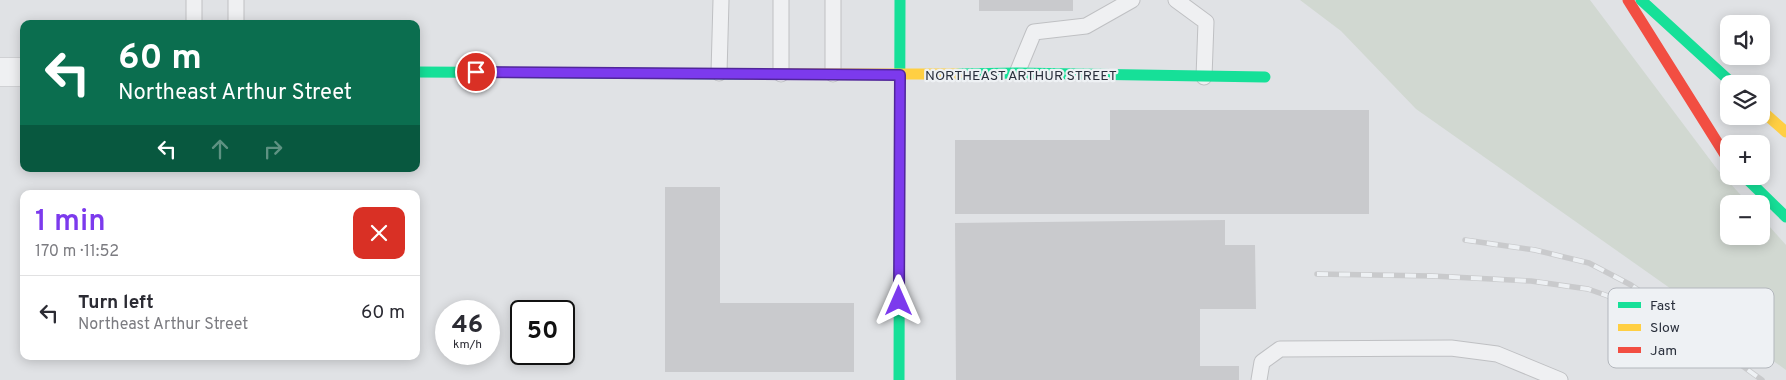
<!DOCTYPE html>
<html lang="en">
<head>
<meta charset="utf-8">
<style>
  body { margin:0; font-family:Overpass,sans-serif; background:#f7f7f7; color:#2b2b33; height:100vh; display:flex; flex-direction:column; font-size:19px; white-space:nowrap }
  * { box-sizing:border-box; margin:0 }
  p { font-size:16px; color:#7c7c81 }
  .icon { flex:none; width:28px; height:28px; fill:none; stroke:currentColor; stroke-width:2; stroke-linecap:round; stroke-linejoin:round }
  .map { position:relative; flex:1; overflow:hidden }
  .sheet { position:absolute; left:20px; top:190px; width:400px; height:170px; display:flex; flex-direction:column; background:#fff; border-radius:10px; box-shadow:0 2px 12px #0003 }
  .sheet>* { flex:none }
  .banner { position:absolute; left:20px; top:20px; width:400px; height:152px; border-radius:10px; box-shadow:0 2px 12px #0003; background:#0b6e4f; color:#fff; overflow:hidden }
  .buttons { position:absolute; left:1720px; top:15px; display:grid; gap:10px }
  .buttons a { display:grid; place-items:center; width:50px; height:50px; border-radius:10px; background:#fff; box-shadow:0 2px 12px #0003; font-size:25px }
  .speed { position:absolute; left:435px; top:300px; display:flex; gap:10px; font-size:25px; font-weight:700; text-align:center }
  .speed>* { display:grid; place-content:center; width:65px; height:65px; border-radius:50%; background:#fff; box-shadow:0 2px 12px #0003; line-height:1 }
  .speed small { font-size:12px; font-weight:400 }
  .speed .limit { border:2px solid #111; border-radius:8px; background:#fff; color:#111 }
  .pin { position:absolute; display:grid; place-items:center; width:42px; height:42px; color:#fff; margin:-21px; border:2px solid #fff; border-radius:50%; box-shadow:0 1px 5px #0007 }
  .me { position:absolute; width:55px; margin:-28px; rotate:0deg; stroke-linejoin:round; filter:drop-shadow(0 0 4px #0008) }
  .turn { display:flex; align-items:center; gap:18px; height:105px; padding:0 15px; font-size:22px }
  .turn .icon { width:65px; height:65px; stroke-width:2.5 }
  .turn b { display:block; font-size:35px; line-height:42px }
  .lanes { display:flex; align-items:center; height:48px; padding:0 15px; background:#0003; justify-content:center; gap:25px; direction:ltr }
  .lanes .off { opacity:.35 }
  .round { display:grid; place-items:center; flex:none; width:52px; height:52px; border-radius:10px; background:#f7f7f7 }
  .headline { display:flex; align-items:center; justify-content:space-between; height:85px; padding:0 15px }
  h1 { font-size:30px; font-weight:600; line-height:38px; color:#7c3aed }
  ul { padding:0; list-style:none }
  li { display:flex; align-items:center; gap:15px; height:75px; padding:0 15px; border-top:1px solid #e1e1e2 }
  li div { flex:1 }
  li b { display:block; font-size:19px }
  li em { font-style:normal }
  .map>svg:first-child { display:block }
</style>
</head>
<body>
<div class="map">
<svg width="1786" height="380" viewBox="0 0 1786 380">
  <rect width="100%" height="100%" fill="#e0e2e5"/>
  <path fill="#d1d8d1" d="M1300,0H1590L1717,169L1749,204H1729V236H1761V217L1786,245V370L1416,109L1341,31Z"/>
  <g fill="#c9cacd">
    <rect x="979" y="0" width="94" height="11"/>
    <path d="M1110,110H1369V214H955V140H1110Z"/>
    <path d="M665,187H720V303H854V372H665Z"/>
    <path d="M1225,220V245H1255L1256,309H1200V366H1239V380H956L955,223Z"/>
  </g>
  <g fill="none" stroke-linecap="round" stroke-linejoin="round">
    <defs>
      <g id="lane">
        <path d="M194,0V24"/>
        <path d="M236,0V24"/>
        <path d="M1176,0L1206,22L1204,77"/>
        <path d="M719,73L721,0"/>
        <path d="M1017,73L1034,32L1086,26L1132,0"/>
        <path d="M781,74V0"/>
        <path d="M833,74V0"/>
        <path d="M1259,380L1262,362L1280,349L1451,348L1497,354L1560,380"/>
      </g>
      <path id="street" d="M0,72H24"/>
    </defs>
    <use href="#lane" stroke="#bfc0c3" stroke-width="17"/>
    <use href="#street" stroke="#bfc0c3" stroke-width="29"/>
    <use href="#lane" stroke="#eff0f2" stroke-width="15"/>
    <use href="#street" stroke="#eff0f2" stroke-width="28"/>
    <g stroke="#16e098" stroke-width="11">
      <path d="M1641,0L1733,84"/>
      <path d="M416,72L747,74"/>
      <path d="M958,74L1017,73L1265,77"/>
      <path d="M1744,176L1786,217"/>
      <path d="M899,380L900,0"/>
    </g>
    <g stroke="#ffcf43" stroke-width="11">
      <path d="M747,74H958"/>
      <path d="M1761,110L1786,132"/>
    </g>
    <path stroke="#f24e42" stroke-width="11" d="M1628,0L1729,161"/>
    <defs>
      <g id="rail">
        <path d="M1465,240L1535,250L1589,263L1631,285L1684,322"/>
        <path d="M1317,274L1432,276L1531,281L1588,289L1631,304L1674,322L1734,360"/>
        <path d="M1730,357L1762,380"/>
      </g>
    </defs>
    <use href="#rail" stroke="#c9cacc" stroke-width="5.5"/>
    <use href="#rail" stroke="#eef1f4" stroke-width="4" stroke-dasharray="11" stroke-linecap="butt"/>
  </g>
  <g fill="none" stroke-linecap="round" stroke-linejoin="round">
    <defs>
      <path id="route" d="M476,72L900,75L899,301"/>
    </defs>
    <use href="#route" stroke="#51269a" stroke-width="12"/>
    <use href="#route" stroke="#7c3aed" stroke-width="9"/>
  </g>
  <g text-anchor="middle" stroke-width="4.5" stroke-linejoin="round" paint-order="stroke">
    <g font-size="14" fill="#2a303c" stroke="#eef1f4">
      <text x="1021" y="80">NORTHEAST ARTHUR STREET</text>
    </g>
  </g>
  <rect x="1608" y="288" width="166" height="80" rx="8" fill="#eef1f4" stroke="#b3b7bd" stroke-width="1"/>
  <rect x="1618" y="302" width="23" height="6" fill="#16e098"/>
  <rect x="1618" y="324" width="23" height="7" fill="#ffcf43"/>
  <rect x="1618" y="347" width="23" height="6" fill="#f24e42"/>
  <g font-size="14" fill="#2a303c">
    <text x="1650" y="310">Fast</text>
    <text x="1650" y="332">Slow</text>
    <text x="1650" y="355">Jam</text>
  </g>
</svg>
<div class="buttons">
<a><svg class="icon" aria-label="sound" viewBox="0 0 24 24"><path d="M4 9h4l5-4v14l-5-4H4zM17 9q2 3 0 6"/></svg></a>
<a><svg class="icon" aria-label="layers" viewBox="0 0 24 24"><path d="M12 4l9 5-9 5-9-5zM3 14l9 5 9-5"/></svg></a>
<a>+</a>
<a>−</a>
</div>
<div class="speed"><div>46<small>km/h</small></div><div class="limit">50</div></div>
<div class="pin" style="left:476px;top:72px;background:#d93025"><svg class="icon" aria-label="arrive" viewBox="0 0 24 24"><path d="M6 21V4h12l-3 4 3 4H6"/></svg></div>
<svg class="me" style="left:899px;top:301px" viewBox="-20 -20 40 40"><path d="M0-17L14 15 0 8-14 15z" fill="#7c3aed" stroke="#fff" stroke-width="4"/></svg>
<div class="banner">
<div class="turn"><svg class="icon" aria-label="left" viewBox="0 0 24 24"><path d="M17 20v-9H6M10 6l-5 5 5 5"/></svg><div><b>60 m</b>Northeast Arthur Street</div></div>
<div class="lanes"><svg class="icon" aria-label="left" viewBox="0 0 24 24"><path d="M17 20v-9H6M10 6l-5 5 5 5"/></svg><svg class="icon off" aria-label="ahead" viewBox="0 0 24 24"><path d="M12 20V5M6 11l6-6 6 6"/></svg><svg class="icon off" aria-label="right" viewBox="0 0 24 24"><path d="M7 20v-9h11M14 6l5 5-5 5"/></svg></div>
</div>
<section class="sheet">
<div class="headline"><div><h1>1 min</h1><p>170 m · 11:52</p></div><a class="round" style="background:#d93025;color:#fff"><svg class="icon" aria-label="close" viewBox="0 0 24 24"><path d="M6 6l12 12M18 6L6 18"/></svg></a></div>
<ul>
<li><svg class="icon" aria-label="left" viewBox="0 0 24 24"><path d="M17 20v-9H6M10 6l-5 5 5 5"/></svg><div><b>Turn left</b><p>Northeast Arthur Street</p></div><em>60 m</em></li>
</ul>
</section>
</div>
</body>
</html>
